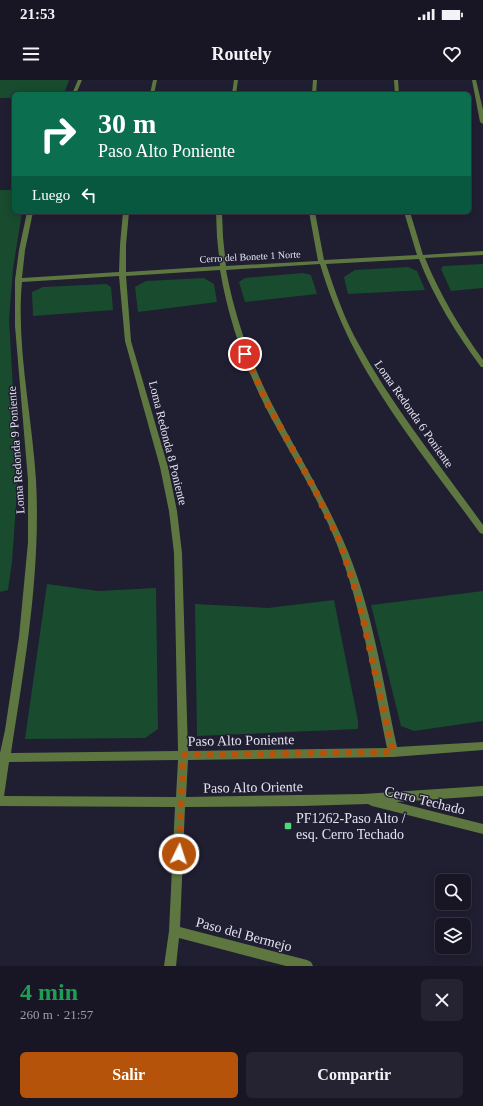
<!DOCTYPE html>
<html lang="es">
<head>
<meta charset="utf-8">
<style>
  body { margin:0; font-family:Georgia,serif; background:#252332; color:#f1f3f6; height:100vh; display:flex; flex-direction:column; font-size:15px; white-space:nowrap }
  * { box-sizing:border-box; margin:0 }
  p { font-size:13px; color:#9f9fa7 }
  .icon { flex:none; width:22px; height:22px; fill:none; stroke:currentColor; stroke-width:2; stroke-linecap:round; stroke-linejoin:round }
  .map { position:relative; height:886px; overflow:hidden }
  .side { display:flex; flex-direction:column; background:#181625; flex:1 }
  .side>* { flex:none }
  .guide { position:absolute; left:12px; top:12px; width:459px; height:122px; border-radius:6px; box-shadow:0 2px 10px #0003,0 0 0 1px #363542; background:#0b6e4f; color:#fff; overflow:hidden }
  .tools { position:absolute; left:435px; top:794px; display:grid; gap:8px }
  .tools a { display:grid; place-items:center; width:36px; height:36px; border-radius:6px; background:#181625; box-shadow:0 2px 10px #0003,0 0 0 1px #363542; font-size:20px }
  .pin { position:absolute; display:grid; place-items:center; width:34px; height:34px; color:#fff; margin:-17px; border:2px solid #fff; border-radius:50%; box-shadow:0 1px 4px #0007 }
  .me { position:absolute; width:44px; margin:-22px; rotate:4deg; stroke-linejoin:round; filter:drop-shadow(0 0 3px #0008) }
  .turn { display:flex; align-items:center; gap:14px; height:84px; padding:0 20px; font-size:18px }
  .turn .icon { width:52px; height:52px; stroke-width:2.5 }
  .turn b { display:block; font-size:28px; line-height:34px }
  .then { display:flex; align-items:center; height:38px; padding:0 20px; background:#0003; gap:8px; font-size:15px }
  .round { display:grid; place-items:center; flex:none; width:42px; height:42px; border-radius:6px; background:#252332 }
  .overview { display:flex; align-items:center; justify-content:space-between; height:68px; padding:0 20px }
  h1 { font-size:24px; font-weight:800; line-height:30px; color:#1e9e55 }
  .primary-button { display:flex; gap:8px; margin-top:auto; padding:8px 20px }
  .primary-button a { flex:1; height:46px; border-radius:6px; background:#b45309; color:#fff; font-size:16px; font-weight:800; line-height:46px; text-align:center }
  .primary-button a+a { background:#252332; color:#f1f3f6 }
  .status { display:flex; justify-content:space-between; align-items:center; height:28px; padding:0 20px; background:#181625; direction:ltr }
  .status svg { height:11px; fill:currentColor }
  header { display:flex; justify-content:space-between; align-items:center; height:52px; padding:0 20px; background:#181625; font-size:18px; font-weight:800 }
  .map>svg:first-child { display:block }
</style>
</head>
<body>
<div class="status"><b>21:53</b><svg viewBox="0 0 49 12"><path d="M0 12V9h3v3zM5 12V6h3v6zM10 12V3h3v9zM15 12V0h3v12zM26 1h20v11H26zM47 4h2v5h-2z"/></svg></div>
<header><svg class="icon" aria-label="menu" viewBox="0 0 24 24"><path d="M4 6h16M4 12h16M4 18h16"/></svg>Routely<svg class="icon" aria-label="heart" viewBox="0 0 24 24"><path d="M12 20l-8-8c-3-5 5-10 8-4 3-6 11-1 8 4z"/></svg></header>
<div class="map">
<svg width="483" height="886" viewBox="0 0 483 886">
  <rect width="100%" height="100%" fill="#201e31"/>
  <g fill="#194b2e">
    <path d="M0,0H69L64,14H14V18H0Z"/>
    <path d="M0,110H14V132H22L13,189L9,239L18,398L12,482L8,510L0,512Z"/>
    <path d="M483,184V208L451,211L441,189L443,186Z"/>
    <path d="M408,187L417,191L425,210L348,214L344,197L355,190Z"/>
    <path d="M303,193L311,195L317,214L245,222L239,202L245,198Z"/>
    <path d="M204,198L214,204L217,222L138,232L135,207L146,201Z"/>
    <path d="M106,204L111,207L113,230L33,236L32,212L43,207Z"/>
    <path d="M47,504L98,511L156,508L158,649L145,658L25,659Z"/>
    <path d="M483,511V641L414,651L401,646L371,525Z"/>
    <path d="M334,520L358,641V649L197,656L195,524L268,528Z"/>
  </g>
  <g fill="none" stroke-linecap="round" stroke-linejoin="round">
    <g fill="#5e7741" fill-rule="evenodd">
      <path d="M78,0H82L76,14H72Z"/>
      <path d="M153,0H157L154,14H150Z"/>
      <path d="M234,0H238L236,14H232Z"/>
      <path d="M313,0H317L316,14H312Z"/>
      <path d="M394,0H398L399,14H395Z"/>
      <path d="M472,0H476L483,30V44L480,42Z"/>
      <path d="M27,132H33L25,170L22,198L119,192L120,165L123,132H129L126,165V192L220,186L217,157L216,132H222L223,157L226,186L318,181L309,132H315L324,180L417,175L404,132H410L423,175L483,171V175L425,178C440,215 460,248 483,280V287H481C456,253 434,218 419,179L326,184C335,211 344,238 358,263C393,327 440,385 483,445V454L480,453C435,391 385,330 350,261C338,236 328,211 320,184L226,190C235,238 251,283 273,326C296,371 323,414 343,460C372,525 382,598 397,667L483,662V670L393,677L188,680L186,717L363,714L483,706V716L396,722L483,744V754L372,726L368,724L302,726L185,727L180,847L307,880L311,882L313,886H286L179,858L176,886H164L169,851L175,727L0,726V673L5,650L19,557L28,462V400L15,246V200L19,170ZM220,190C228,238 244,284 266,328C289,372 317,415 336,462C362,528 373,599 387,668L188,671L182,473L177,431L168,387L131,261L126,196ZM119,196L125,261L160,387L169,431L174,473L178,671L11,673C25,583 41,492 36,400C32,335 16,266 22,202ZM178,680L176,717L4,716L9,682Z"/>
    </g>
  </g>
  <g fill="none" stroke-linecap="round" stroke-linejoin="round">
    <path stroke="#b45309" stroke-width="7" stroke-dasharray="0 12.6" d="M179,774L183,675L393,672L359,521L340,462L314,408L268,325L245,274"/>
  </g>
  <rect fill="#4fd675" stroke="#201e31" stroke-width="1.5" x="284" y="742" width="8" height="8" rx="2"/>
  <g text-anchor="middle" stroke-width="3" stroke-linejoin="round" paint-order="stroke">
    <g font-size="10" fill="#e3e3f0" stroke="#201e31">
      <text transform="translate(250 176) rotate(-3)" y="4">Cerro del Bonete 1 Norte</text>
    </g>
    <g font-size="12" fill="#e3e3f0" stroke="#201e31">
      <text transform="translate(414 334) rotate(55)" y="4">Loma Redonda 6 Poniente</text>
      <text transform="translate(168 363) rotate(76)" y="4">Loma Redonda 8 Poniente</text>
      <text transform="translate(16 370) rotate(-94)" y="4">Loma Redonda 9 Poniente</text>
    </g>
    <g font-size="14" fill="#e3e3f0" stroke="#201e31">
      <text transform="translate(241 660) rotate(-1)" y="5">Paso Alto Poniente</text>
      <text transform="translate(253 707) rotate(-1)" y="5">Paso Alto Oriente</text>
      <text transform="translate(425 720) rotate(14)" y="5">Cerro Techado</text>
      <text transform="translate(244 854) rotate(15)" y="5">Paso del Bermejo</text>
    </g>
    <g font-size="14" fill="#e3e3f0" stroke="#201e31" text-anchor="start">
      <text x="296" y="743">PF1262-Paso Alto /<tspan x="296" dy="16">esq. Cerro Techado</tspan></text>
    </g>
  </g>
</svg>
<div class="tools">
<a><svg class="icon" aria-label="search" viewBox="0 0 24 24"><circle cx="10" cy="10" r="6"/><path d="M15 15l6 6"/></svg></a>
<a><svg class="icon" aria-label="layers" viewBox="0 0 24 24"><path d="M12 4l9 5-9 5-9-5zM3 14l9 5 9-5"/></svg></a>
</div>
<div class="pin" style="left:245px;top:274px;background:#d93025"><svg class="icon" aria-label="arrive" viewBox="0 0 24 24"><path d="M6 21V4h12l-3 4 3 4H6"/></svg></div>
<svg class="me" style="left:179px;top:774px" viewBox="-20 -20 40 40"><circle r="17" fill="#b45309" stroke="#fff" stroke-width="3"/><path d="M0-11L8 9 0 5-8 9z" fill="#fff"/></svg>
<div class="guide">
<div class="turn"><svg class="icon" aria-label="right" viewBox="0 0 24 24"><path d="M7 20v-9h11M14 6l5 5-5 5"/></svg><div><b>30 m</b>Paso Alto Poniente</div></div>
<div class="then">Luego<svg class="icon" aria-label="left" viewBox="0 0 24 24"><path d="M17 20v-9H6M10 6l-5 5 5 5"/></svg></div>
</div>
</div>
<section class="side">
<div class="overview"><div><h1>4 min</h1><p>260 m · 21:57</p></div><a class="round"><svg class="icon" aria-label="close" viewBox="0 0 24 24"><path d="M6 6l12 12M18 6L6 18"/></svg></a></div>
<div class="primary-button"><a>Salir</a><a>Compartir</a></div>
</section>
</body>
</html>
